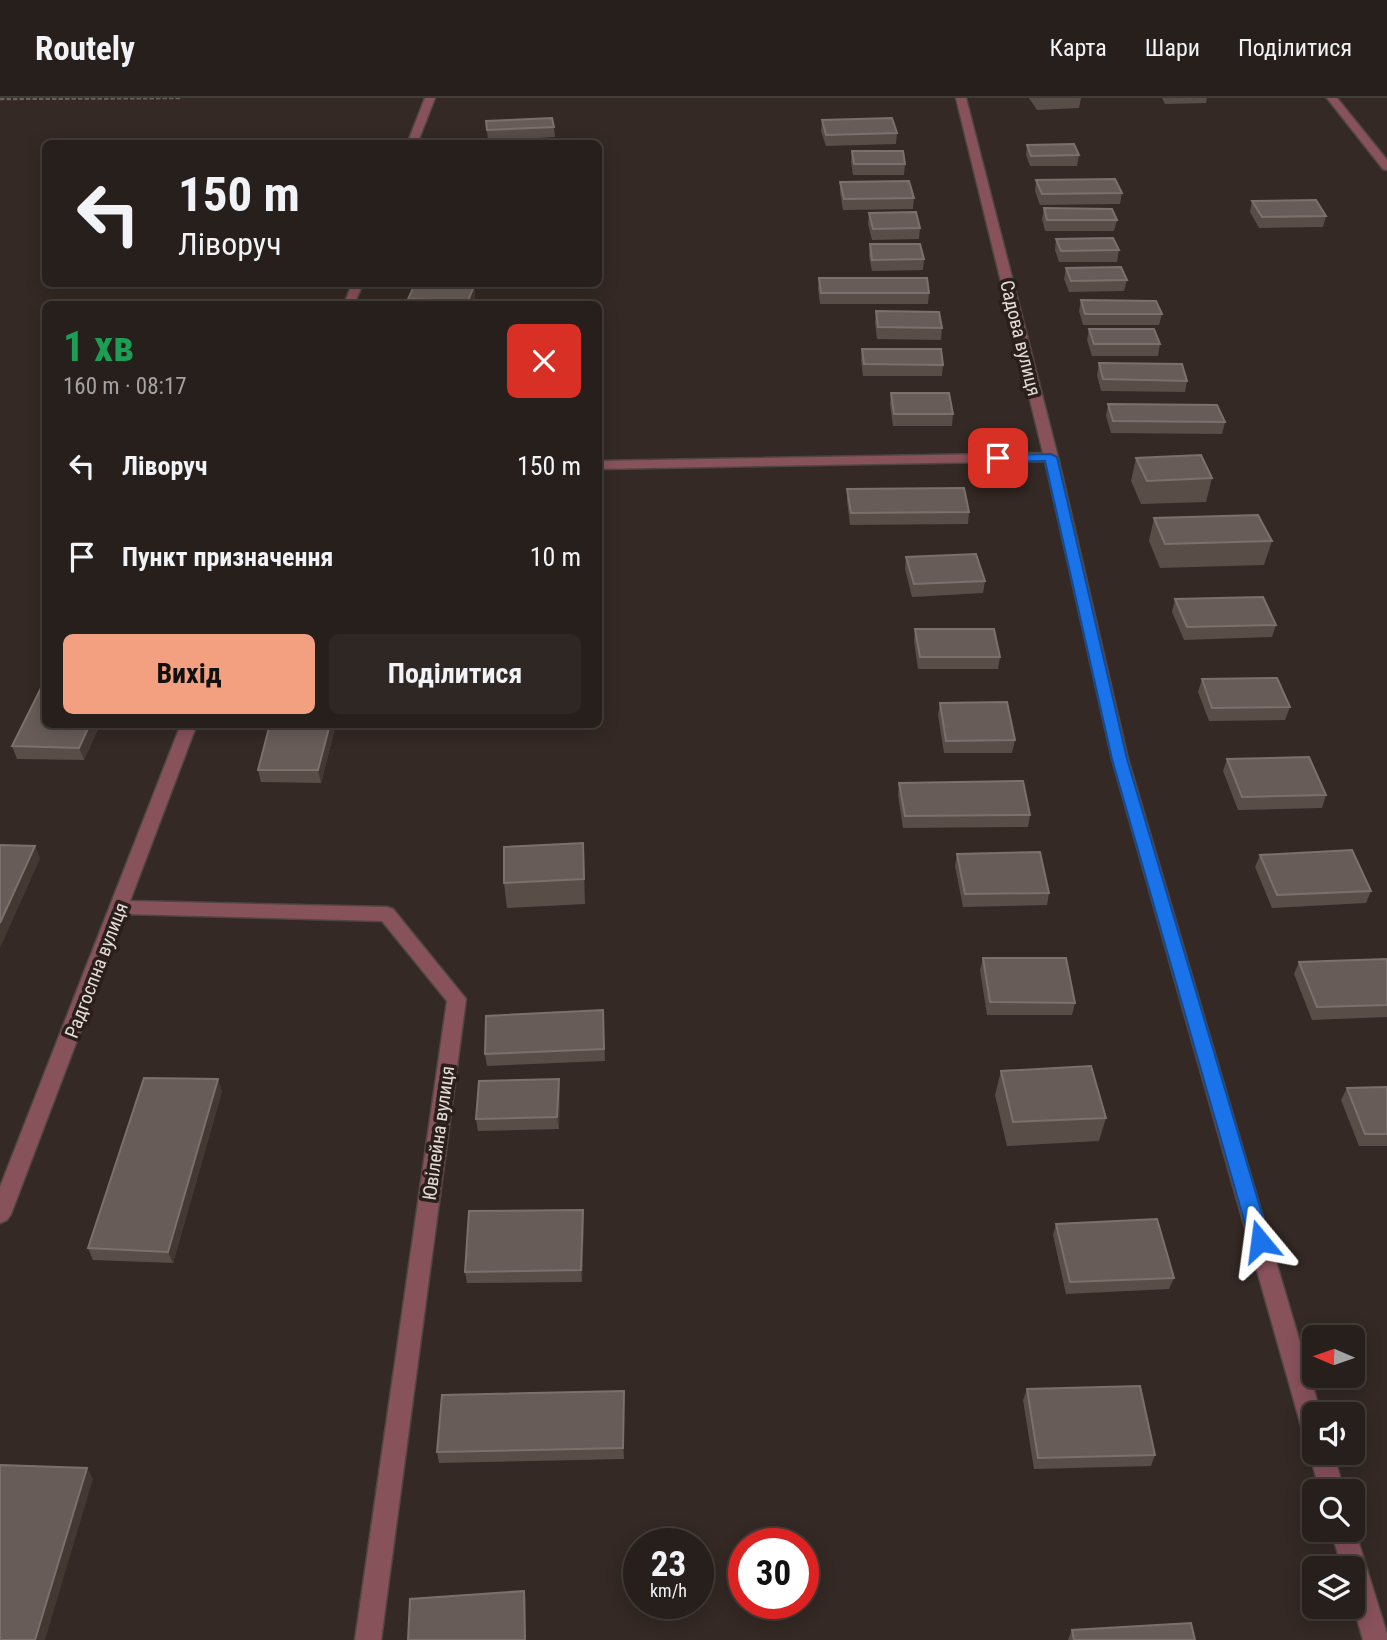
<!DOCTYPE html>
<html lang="uk">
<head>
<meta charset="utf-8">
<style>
  body { margin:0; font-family:"Roboto Condensed",sans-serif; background:#2f2724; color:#f1f3f6; height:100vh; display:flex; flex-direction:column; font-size:26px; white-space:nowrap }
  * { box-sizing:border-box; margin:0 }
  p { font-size:23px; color:#a4a2a3 }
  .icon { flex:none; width:38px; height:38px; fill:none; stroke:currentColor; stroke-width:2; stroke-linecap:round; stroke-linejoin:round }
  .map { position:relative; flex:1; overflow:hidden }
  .sheet { position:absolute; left:42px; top:203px; width:560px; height:427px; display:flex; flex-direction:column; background:#271f1b; border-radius:10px; box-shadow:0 4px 18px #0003,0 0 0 2px #433d3a }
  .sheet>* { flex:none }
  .top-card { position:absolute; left:42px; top:42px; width:560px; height:147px; border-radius:10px; box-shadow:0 4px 18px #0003,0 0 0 2px #433d3a; background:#271f1b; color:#f1f3f6; overflow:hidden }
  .needle { width:46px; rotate:272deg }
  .fabs { position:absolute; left:1302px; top:1227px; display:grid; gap:14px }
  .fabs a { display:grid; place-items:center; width:63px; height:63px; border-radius:10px; background:#271f1b; box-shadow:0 4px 18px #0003,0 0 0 2px #433d3a; font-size:35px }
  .speed { position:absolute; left:623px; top:1430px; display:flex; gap:14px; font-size:35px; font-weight:700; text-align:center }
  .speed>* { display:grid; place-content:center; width:91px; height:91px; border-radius:50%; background:#271f1b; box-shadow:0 4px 18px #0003,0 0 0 2px #433d3a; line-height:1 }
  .speed small { font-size:18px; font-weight:400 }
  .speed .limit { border:10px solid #d22; background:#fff; color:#111 }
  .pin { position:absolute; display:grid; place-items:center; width:60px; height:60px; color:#fff; margin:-30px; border-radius:14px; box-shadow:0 4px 10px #0006 }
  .me { position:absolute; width:77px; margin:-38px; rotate:344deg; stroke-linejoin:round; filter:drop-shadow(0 0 5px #0008) }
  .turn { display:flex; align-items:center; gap:24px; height:147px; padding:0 21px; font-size:32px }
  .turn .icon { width:91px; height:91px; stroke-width:2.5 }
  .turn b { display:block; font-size:49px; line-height:60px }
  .round { display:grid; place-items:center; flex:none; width:74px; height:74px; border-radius:10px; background:#2f2724 }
  .headline { display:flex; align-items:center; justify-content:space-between; height:119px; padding:0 21px }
  h1 { font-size:42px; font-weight:700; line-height:52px; color:#1e9e55 }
  .primary-button { display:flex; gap:14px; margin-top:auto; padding:14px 21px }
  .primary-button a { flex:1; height:80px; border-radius:10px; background:#f2a080; color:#111; font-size:28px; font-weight:700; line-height:80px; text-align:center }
  .primary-button a+a { background:#2f2724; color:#f1f3f6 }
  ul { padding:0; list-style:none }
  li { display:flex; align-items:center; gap:21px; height:91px; padding:0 21px }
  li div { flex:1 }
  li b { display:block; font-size:26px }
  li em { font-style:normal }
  header { display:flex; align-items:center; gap:42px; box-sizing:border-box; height:98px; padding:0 35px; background:#271f1b; border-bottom:2px solid #433d3a }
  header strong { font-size:33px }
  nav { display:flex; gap:38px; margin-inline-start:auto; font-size:24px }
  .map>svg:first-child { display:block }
</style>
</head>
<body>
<header>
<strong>Routely</strong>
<nav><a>Карта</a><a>Шари</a><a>Поділитися</a></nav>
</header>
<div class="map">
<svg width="1387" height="1542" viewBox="0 0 1387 1542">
  <rect width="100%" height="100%" fill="#342924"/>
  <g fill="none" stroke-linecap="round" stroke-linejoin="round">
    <defs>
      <g id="minor">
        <path d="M425,0H435L417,46H407Z"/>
        <path d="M956,0H966L1058,359L1128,661L1321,1316H1314V1342L1306,1339L1302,1331L1112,661L1045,363L598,371V363L1043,355Z"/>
        <path d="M1327,0H1337L1387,62V72L1383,71Z"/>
        <path d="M352,186H363L354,206H344Z"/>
        <path d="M181,626H197L130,803L387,809L393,811L466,901L381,1542H355L447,903L382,823L125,816L11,1116L7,1122L0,1125V1089Z"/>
        <path d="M1314,1345V1354H1333L1344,1393H1320L1309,1354Z"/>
        <path d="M1353,1426L1387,1536V1542H1363L1353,1506V1470H1342L1331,1432H1353Z"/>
      </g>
    </defs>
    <use href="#minor" stroke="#504641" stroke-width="3"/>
    <path stroke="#6b615c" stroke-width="2.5" stroke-dasharray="4.5 2" stroke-linecap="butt" d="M0,1L181,0"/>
    <use href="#minor" fill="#88525b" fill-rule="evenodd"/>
  </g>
  <g fill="#594d48">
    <path d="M1029,0H1081L1079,10L1037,12Z"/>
    <path d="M1162,0H1207L1206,5L1165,6Z"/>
    <path d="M822,22L897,35L896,46L826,48L821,33Z"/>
    <path d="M486,23L554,29L555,39L488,43Z"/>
    <path d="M1027,47L1079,57L1077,68H1030L1026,57Z"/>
    <path d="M852,53L905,66L904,77H853L851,64Z"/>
    <path d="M1036,82L1122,95L1120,106L1040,107L1035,93Z"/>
    <path d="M840,84L914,100L913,111L843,112L840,94Z"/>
    <path d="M1252,103L1326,118L1323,129L1259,130L1250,114Z"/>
    <path d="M1044,110L1117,122L1114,133H1045L1042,121Z"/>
    <path d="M869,115L920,130L919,141L872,142L868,126Z"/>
    <path d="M1056,141L1119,152L1117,164H1059L1055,152Z"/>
    <path d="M870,146L924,161L923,172L872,173L869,158Z"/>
    <path d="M1066,170L1127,182L1124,193L1069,194L1064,181Z"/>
    <path d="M819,180L929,195L928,206H820L818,191Z"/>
    <path d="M474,188L475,199L472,206H409L408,201Z"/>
    <path d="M1081,202L1162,216L1159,227H1083L1079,213Z"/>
    <path d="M876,213L942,230L941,242L877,241L875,225Z"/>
    <path d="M1089,231L1160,246L1158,258H1092L1087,242Z"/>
    <path d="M862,251L943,267L942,278H863L861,262Z"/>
    <path d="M1099,265L1187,283L1185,294L1101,293L1097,277Z"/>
    <path d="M891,295L953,316L952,328H893L890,307Z"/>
    <path d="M1108,306L1225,324L1222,336L1111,335L1106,318Z"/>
    <path d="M1136,360L1212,380L1206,404L1141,406L1131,383Z"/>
    <path d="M847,391L969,414L968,426L850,427L847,403Z"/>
    <path d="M1154,420L1272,443L1264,467L1160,470L1149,443Z"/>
    <path d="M906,459L985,483L983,495L912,499L905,471Z"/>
    <path d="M1175,501L1276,527L1272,539L1184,542L1172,514Z"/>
    <path d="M915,531L1000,559L998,571H918L914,543Z"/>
    <path d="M1202,581L1290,609L1285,622L1209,623L1198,594Z"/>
    <path d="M940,605L1015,642L1012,655H944L938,617Z"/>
    <path d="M46,626H100L84,662L17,661L12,648Z"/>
    <path d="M270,626H336L321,685L261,684L258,672Z"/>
    <path d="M1227,661L1326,697L1322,710L1238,712L1223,673Z"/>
    <path d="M899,685L1030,717L1028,729L903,730L898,697Z"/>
    <path d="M957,756L1049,795L1047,807L963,809L955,768Z"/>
    <path d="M1260,757L1371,793L1366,805L1272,810L1255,769Z"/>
    <path d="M584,769L585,806L507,810L504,785Z"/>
    <path d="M983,860L1075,905L1072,917H987L980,872Z"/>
    <path d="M1299,864H1387V919L1312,922L1294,876Z"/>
    <path d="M603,912L605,963L487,968L485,956Z"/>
    <path d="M1001,973L1106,1020L1099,1043L1007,1048L995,997Z"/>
    <path d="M1387,989V1048H1359L1341,1002L1347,990Z"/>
    <path d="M222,993L173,1165L93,1162L88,1150Z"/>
    <path d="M560,993L559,1031L478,1033L476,1021Z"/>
    <path d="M583,1112L584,1124L582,1184L467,1185L465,1174Z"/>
    <path d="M1056,1126L1174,1180L1169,1191L1066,1196L1053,1137Z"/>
    <path d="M1027,1291L1155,1357L1151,1368L1034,1371L1023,1302Z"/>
    <path d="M624,1304V1361L439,1365L437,1354Z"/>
    <path d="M1072,1532L1195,1542H1068Z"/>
  </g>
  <g fill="#443833">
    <path d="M474,188L475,199L472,206H469L468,203Z"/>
    <path d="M90,626H100L84,662L79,650Z"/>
    <path d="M330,626H336L321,685L318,672Z"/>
    <path d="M35,748L40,761L0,850V825Z"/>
    <path d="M218,981L222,993L173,1165L168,1154Z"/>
    <path d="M559,981L560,993L559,1031L557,1019Z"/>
    <path d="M583,1112L584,1124L582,1184L581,1172Z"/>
    <path d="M624,1293V1361L623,1350Z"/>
    <path d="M87,1370L93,1381L45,1542H35Z"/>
    <path d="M524,1493L526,1502V1542H525Z"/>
  </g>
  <g fill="#685c58" stroke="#7c706c" stroke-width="2">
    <path d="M552,20L554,29L487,32L486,23Z"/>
    <path d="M892,20L897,35L826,37L822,22Z"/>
    <path d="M456,44H501V46H455Z"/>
    <path d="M1074,46L1079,57L1031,58L1027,47Z"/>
    <path d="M852,53H903L905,66H854Z"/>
    <path d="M1115,81L1122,95L1042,96L1036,82Z"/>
    <path d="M909,83L914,100L844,101L840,84Z"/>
    <path d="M1316,102L1326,118L1262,119L1252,103Z"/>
    <path d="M1044,110L1112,111L1117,122H1047Z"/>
    <path d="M916,114L920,130L873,131L869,115Z"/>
    <path d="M1113,140L1119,152L1061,153L1056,141Z"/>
    <path d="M870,146H920L924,161L872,162Z"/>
    <path d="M1121,169L1127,182L1071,183L1066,170Z"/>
    <path d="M819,180H927L929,195H821Z"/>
    <path d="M415,186L474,188L468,203L408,201Z"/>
    <path d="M1081,202L1156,203L1162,216H1085Z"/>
    <path d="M876,213L939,214L942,230L878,229Z"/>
    <path d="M1089,231H1154L1160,246H1094Z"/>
    <path d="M862,251H941L943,267L864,266Z"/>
    <path d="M1099,265L1182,266L1187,283L1103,281Z"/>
    <path d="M891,295H949L953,316H894Z"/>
    <path d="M1108,306L1217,307L1225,324L1113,323Z"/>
    <path d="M1201,357L1212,380L1147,383L1136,360Z"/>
    <path d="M964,390L969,414L851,415L847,391Z"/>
    <path d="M1258,417L1272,443L1165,446L1154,420Z"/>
    <path d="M976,456L985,483L914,486L906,459Z"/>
    <path d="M1263,499L1276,527L1187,529L1175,501Z"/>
    <path d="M915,531H994L1000,559H920Z"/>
    <path d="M46,580V626H90L79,650L12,648Z"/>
    <path d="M1277,580L1290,609L1212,610L1202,581Z"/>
    <path d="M1007,604L1015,642L946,643L940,605Z"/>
    <path d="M270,626H330L318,672H258Z"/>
    <path d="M1309,659L1326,697L1242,699L1227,661Z"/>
    <path d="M1023,683L1030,717L905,718L899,685Z"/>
    <path d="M583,745L584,781L504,785V749Z"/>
    <path d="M0,747L35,748L0,825Z"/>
    <path d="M1352,752L1371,793L1277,797L1260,757Z"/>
    <path d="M1040,754L1049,795L965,796L957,756Z"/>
    <path d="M983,860H1066L1075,905L990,904Z"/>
    <path d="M1386,861L1387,864V907L1317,909L1299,864Z"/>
    <path d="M603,912L604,951L485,956L486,918Z"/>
    <path d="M1091,968L1106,1020L1013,1024L1001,973Z"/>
    <path d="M144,980L218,981L168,1154L88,1150Z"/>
    <path d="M559,981L557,1019L476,1021L479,983Z"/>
    <path d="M1387,989V1036H1365L1347,990Z"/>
    <path d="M583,1112L581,1172L465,1174L469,1113Z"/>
    <path d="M1157,1121L1174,1180L1070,1184L1056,1126Z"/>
    <path d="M1140,1288L1155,1357L1038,1360L1027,1291Z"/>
    <path d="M624,1293L623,1350L437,1354L442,1297Z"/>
    <path d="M0,1367L87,1370L35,1542H0Z"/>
    <path d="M524,1493L525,1542H408L410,1501Z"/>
    <path d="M1191,1525L1195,1542H1074L1072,1532Z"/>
  </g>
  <path fill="#1a73e8" stroke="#114b97" stroke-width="2" d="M1051,356L1057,359L1127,661L1270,1143L1267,1149L1260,1152L1253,1149L1250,1143L1112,661L1045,363L998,364L991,360L998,357Z"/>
  <g text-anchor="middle" stroke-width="7" stroke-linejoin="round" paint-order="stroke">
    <g font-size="19" fill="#e4dcd9" stroke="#2a1f1a">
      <text transform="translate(1021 240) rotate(76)" y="7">Садова вулиця</text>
      <text transform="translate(96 872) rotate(-69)" y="7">Радгоспна вулиця</text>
      <text transform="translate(438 1035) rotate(-82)" y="7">Ювілейна вулиця</text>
    </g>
  </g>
</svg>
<div class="fabs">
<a><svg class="needle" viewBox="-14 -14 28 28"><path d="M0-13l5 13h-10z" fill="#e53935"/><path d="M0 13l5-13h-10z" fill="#a4a2a3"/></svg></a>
<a><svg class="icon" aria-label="sound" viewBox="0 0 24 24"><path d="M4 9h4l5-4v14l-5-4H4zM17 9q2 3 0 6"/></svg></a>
<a><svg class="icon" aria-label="search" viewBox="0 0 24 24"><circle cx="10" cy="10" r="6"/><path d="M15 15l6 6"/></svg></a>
<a><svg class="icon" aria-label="layers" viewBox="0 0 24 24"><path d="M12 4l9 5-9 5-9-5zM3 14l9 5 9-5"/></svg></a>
</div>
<div class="speed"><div>23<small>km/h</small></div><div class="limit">30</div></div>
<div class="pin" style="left:998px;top:360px;background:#d93025"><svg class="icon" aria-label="arrive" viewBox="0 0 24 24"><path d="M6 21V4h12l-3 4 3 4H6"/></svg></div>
<svg class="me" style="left:1260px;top:1143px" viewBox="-20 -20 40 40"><path d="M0-17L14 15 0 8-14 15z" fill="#1a73e8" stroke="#fff" stroke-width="4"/></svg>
<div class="top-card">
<div class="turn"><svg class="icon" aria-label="left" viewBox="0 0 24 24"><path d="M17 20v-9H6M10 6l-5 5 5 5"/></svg><div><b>150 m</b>Ліворуч</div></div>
</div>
<section class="sheet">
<div class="headline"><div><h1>1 хв</h1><p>160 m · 08:17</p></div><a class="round" style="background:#d93025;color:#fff"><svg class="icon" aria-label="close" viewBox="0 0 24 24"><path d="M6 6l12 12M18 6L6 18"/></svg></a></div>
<ul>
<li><svg class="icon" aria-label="left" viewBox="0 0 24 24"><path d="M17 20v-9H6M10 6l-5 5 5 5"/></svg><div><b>Ліворуч</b></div><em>150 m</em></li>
<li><svg class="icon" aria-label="arrive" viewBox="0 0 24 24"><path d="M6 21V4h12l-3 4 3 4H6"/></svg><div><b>Пункт призначення</b></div><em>10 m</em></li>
</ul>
<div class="primary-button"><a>Вихід</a><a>Поділитися</a></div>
</section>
</div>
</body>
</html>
